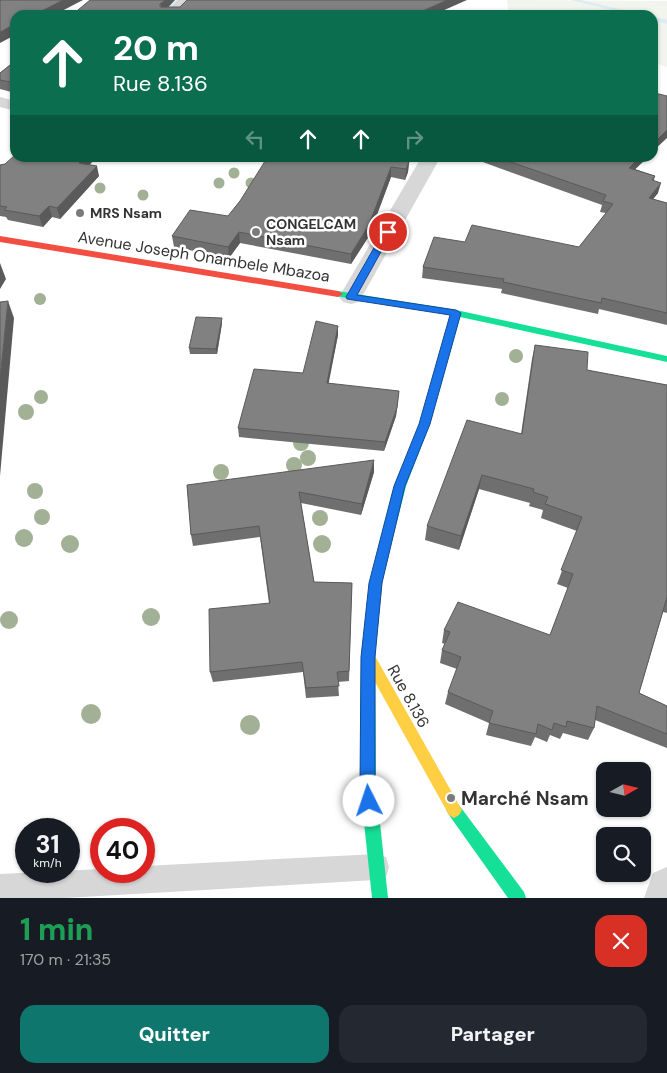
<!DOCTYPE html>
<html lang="fr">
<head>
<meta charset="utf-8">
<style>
  body { margin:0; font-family:"DM Sans",sans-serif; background:#242831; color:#f1f3f6; height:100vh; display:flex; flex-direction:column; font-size:19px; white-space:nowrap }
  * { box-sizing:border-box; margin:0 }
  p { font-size:16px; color:#9ea1a6 }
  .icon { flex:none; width:28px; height:28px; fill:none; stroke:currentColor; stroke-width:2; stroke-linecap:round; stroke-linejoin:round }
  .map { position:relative; height:898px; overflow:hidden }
  .drawer { display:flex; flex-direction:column; background:#171b24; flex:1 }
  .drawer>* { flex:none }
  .guide { position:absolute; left:10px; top:10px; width:648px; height:152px; border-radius:15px; box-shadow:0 1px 4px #0004; background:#0b6e4f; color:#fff; overflow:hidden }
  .needle { width:32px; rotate:82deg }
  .tools { position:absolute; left:596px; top:762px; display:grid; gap:10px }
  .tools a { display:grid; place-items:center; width:55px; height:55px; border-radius:10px; background:#171b24; box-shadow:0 1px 4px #0004; font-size:25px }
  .speed { position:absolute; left:15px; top:818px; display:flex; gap:10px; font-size:25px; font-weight:700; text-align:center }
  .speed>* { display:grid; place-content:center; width:65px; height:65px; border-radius:50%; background:#171b24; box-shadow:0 1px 4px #0004; line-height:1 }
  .speed small { font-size:12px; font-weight:400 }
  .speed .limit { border:8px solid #d22; background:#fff; color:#111 }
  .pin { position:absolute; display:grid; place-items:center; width:42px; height:42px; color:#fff; margin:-21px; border:2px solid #fff; border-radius:50%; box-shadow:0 1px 5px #0007 }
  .me { position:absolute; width:55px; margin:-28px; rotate:356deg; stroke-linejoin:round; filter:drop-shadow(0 0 4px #0008) }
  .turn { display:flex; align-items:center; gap:18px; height:105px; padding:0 20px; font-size:22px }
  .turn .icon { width:65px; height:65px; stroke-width:2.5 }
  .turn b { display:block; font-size:35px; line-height:42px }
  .lanes { display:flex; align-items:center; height:48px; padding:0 20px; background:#0003; justify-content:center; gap:25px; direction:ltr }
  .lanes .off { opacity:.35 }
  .round { display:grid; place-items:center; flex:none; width:52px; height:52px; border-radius:15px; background:#242831 }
  .headline { display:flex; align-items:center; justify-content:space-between; height:85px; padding:0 20px }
  h1 { font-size:30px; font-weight:800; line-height:38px; color:#1e9e55 }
  .action { display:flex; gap:10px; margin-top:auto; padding:10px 20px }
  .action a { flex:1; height:58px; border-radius:15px; background:#0f766e; color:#fff; font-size:20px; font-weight:800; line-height:58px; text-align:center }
  .action a+a { background:#242831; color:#f1f3f6 }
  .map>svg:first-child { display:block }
</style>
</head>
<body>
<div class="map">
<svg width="667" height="898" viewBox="0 0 667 898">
  <rect width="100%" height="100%" fill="#fff"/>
  <path fill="#f1f5ed" d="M507,0L667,1V67L653,63L652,15H512L508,10Z"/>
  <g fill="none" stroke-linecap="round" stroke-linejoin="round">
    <g fill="#ddebf3" fill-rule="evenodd">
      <path d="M174,0H180L162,15H156Z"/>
      <path d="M571,0H581L643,15H633Z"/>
      <path d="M652,16L667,20V24L652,20Z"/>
    </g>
    <path fill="#d7d7d7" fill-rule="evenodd" d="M376,854L386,857L389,867L386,877L376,880L65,898H0V874L101,869V871H144V866Z"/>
    <g fill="#d7d7d7" fill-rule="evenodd">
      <path d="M178,0H194L180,15H163Z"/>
      <path d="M0,97L15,101V111L0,107Z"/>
      <path d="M421,158H440L359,302L351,304L343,302L339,297Z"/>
      <path d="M667,867V898H644L653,873Z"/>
    </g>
    <g fill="#16e098" fill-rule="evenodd">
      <path d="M338,291L456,310L667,356V362L460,317L430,424L406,486L382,582L377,583L372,582L371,578L394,486L420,424L451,315L335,296V292Z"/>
      <path d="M368,652L373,654L375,658L376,785L388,898H372L360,785L361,658L363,654Z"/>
      <path d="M454,802L459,805L524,892L526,898H508L449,815L446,810L449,805Z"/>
    </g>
    <path fill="#ffcf43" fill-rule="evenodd" d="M377,573L382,574L383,578L375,656L459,805L462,810L459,815L454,818L449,815L361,657L371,578L372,574Z"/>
    <path fill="#f24e42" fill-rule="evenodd" d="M0,236L338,291L343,294L338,297L0,242Z"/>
  </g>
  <g fill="#a2b095">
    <circle cx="234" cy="173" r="5.5"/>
    <circle cx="219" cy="183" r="5.5"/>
    <circle cx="251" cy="183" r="5.5"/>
    <circle cx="100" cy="188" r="5.5"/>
    <circle cx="143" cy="195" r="5.5"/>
    <circle cx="40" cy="299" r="6"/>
    <circle cx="516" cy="356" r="7"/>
    <circle cx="41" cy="397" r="7"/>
    <circle cx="502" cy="399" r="7"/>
    <circle cx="26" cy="412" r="8"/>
    <circle cx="301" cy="443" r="8"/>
    <circle cx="308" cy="458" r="8"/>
    <circle cx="294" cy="465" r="8"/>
    <circle cx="221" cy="472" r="8"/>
    <circle cx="35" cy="491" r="8"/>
    <circle cx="42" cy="517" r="8"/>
    <circle cx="320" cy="518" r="8"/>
    <circle cx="24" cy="538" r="9"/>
    <circle cx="70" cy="544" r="9"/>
    <circle cx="322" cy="544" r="9"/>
    <circle cx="151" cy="617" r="9"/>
    <circle cx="9" cy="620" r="9"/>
    <circle cx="91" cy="714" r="10"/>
    <circle cx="250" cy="725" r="10"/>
  </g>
  <g fill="#6f6f6f">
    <path d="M15,61V93L0,89V73Z"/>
    <path d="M472,158H647L635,169L655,176L654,180L658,193L653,199L667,203V325L599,309L598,314L501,293L502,289L422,278L423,267L465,242L579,247L606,213L600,212L602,205L499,168Z"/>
    <path d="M409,162L408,172L405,180L391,177L369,236L351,264L240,243L229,258L174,247L172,236L228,216L240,201Z"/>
    <path d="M5,164L90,165L99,176L60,219L52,217L43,227L8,220L6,217L0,216V165Z"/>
    <path d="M222,323L217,354H190L189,348Z"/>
    <path d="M338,326V335L328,383L398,400L396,416L384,451L239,437L238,428L303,373Z"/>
    <path d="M535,345L587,370L667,385V613L663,612L639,693L667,706V748L595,720L594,728L588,740L563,733L560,739L550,735L547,742L535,737L531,746L486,735L489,723L445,704L448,692L457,669L440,663L442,650L445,644L442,643L444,630L550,635L568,588L557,584L577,531L541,518L543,510L529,506L530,503L479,489L459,550L425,540L427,526L521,434L532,359Z"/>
    <path d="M374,472L361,515L301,503L314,582L352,583L349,681L338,682L339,696L306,698L303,672L213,682L210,672L269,603L260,537L193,546L191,535L187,485Z"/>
  </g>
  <g fill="#5a5a5a">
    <path d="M63,0H83L54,15H34Z"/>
    <path d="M165,0H175L162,14L160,4Z"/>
    <path d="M447,0H467L433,15H418V13Z"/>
    <path d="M15,24V35L0,43V32Z"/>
    <path d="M667,130V138L652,152V145Z"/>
    <path d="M84,158H96L82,173L79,163Z"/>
    <path d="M639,158H647L626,178L629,168Z"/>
    <path d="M409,162L408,172L405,180L406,169Z"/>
    <path d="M97,166L99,176L60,219L57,208Z"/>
    <path d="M391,167V177L369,236L351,264V254Z"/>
    <path d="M661,183L658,193L646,208L649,198Z"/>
    <path d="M49,206L52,217L43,227L39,216Z"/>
    <path d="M239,232L240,243L229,258L228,247Z"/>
    <path d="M0,263L6,279L0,289Z"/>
    <path d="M8,301L14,318L0,476V379Z"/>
    <path d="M222,318V323L217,354L216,349Z"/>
    <path d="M338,326V335L327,392V383Z"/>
    <path d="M399,391L396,416L384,451L385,442Z"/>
    <path d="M374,460V472L361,515L362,504Z"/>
    <path d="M482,475L479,489L459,550L461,536Z"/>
  </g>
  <g fill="#818181" stroke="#5a5a5a">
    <path d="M0,0H63L34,15H15V24L0,32Z"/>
    <path d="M90,0H165L160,4V7H180L187,0H447L418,13L429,15H72Z"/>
    <path d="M15,61V83L0,80V73Z"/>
    <path d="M655,93L667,96V130L652,145V95Z"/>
    <path d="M15,155V158H84L79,163L97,166L57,208L49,206L39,216L4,210L7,207L0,206V165L5,164Z"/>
    <path d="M267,158H375L409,162L406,169L391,167L369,225L351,254L239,232L228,247L172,236L190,210L228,216L240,201Z"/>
    <path d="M499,158H639L629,168L655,176L652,180L661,183L649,198L667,203V313L602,298L601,303L503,282L504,279L423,267L434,237L465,242L472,225L579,247L613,204L603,201L606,195Z"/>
    <path d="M8,301L0,379V302Z"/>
    <path d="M196,317L222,318L216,349L189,348Z"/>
    <path d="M316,321L338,326L327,383L399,391L397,408L385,442L238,428L254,369L303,373Z"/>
    <path d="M535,345L588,352L587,370L667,385V597L639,693L667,706V734L597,706L594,728L567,721L566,727L554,723L552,730L538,724L536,734L489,723L493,711L448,692L461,657L442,650L450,632L444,630L458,602L550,635L573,574L561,570L582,517L545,504L548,497L533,492L534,489L482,475L461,536L427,526L467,420L522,434Z"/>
    <path d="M374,460L362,504L299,492L314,582L352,583L349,671L337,672L339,686L306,688L302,662L210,672L209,609L270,603L259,526L191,535L187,485Z"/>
  </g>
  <path fill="#1a73e8" stroke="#114b97" d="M388,229L392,232L357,295L456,310L461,313L430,424L405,486L382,583L375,657V785L377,801L375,807L369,809L364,807L360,785L361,657L369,583L394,486L419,424L450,315L347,299L346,297L383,232Z"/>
  <g fill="#7a7a7a" stroke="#fff" stroke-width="2">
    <circle cx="80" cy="213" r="5"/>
    <circle cx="256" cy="232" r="5"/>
    <circle cx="451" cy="798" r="5"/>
  </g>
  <g text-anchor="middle" stroke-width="5" stroke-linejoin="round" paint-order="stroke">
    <g font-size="14" font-weight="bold" fill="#333" stroke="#fff" text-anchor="start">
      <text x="90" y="218">MRS Nsam</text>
      <text x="266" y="229">CONGELCAM<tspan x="266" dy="16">Nsam</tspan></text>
    </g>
    <g font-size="16" fill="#333" stroke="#fff">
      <text transform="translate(204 256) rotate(9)" y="6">Avenue Joseph Onambele Mbazoa</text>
      <text transform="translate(409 696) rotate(61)" y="6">Rue 8.136</text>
    </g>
    <g font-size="19" font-weight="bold" fill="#333" stroke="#fff" text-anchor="start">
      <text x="461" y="805">Marché Nsam</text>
    </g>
  </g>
</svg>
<div class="tools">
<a><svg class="needle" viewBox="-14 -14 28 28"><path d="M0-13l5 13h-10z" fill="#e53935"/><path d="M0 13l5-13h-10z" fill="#9ea1a6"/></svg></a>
<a><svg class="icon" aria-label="search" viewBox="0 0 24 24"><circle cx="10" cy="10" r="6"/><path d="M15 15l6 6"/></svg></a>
</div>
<div class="speed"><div>31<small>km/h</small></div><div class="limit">40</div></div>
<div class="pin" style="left:388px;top:232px;background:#d93025"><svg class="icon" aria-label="arrive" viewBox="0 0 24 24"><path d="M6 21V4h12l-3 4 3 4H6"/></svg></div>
<svg class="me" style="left:369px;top:801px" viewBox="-20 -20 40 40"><circle r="19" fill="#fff"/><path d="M0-13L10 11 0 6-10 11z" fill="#1a73e8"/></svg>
<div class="guide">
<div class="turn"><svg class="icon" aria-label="ahead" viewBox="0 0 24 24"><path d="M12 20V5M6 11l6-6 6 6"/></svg><div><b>20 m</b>Rue 8.136</div></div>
<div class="lanes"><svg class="icon off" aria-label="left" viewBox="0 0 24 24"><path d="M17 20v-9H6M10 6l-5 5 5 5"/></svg><svg class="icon" aria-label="ahead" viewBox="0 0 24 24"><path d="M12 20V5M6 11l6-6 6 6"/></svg><svg class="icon" aria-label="ahead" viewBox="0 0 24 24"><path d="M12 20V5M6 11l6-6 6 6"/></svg><svg class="icon off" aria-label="right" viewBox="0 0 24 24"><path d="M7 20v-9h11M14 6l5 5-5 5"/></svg></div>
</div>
</div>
<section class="drawer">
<div class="headline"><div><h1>1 min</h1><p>170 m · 21:35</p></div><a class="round" style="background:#d93025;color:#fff"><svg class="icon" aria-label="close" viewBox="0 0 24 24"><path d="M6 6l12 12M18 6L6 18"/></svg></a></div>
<div class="action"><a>Quitter</a><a>Partager</a></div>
</section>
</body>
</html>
